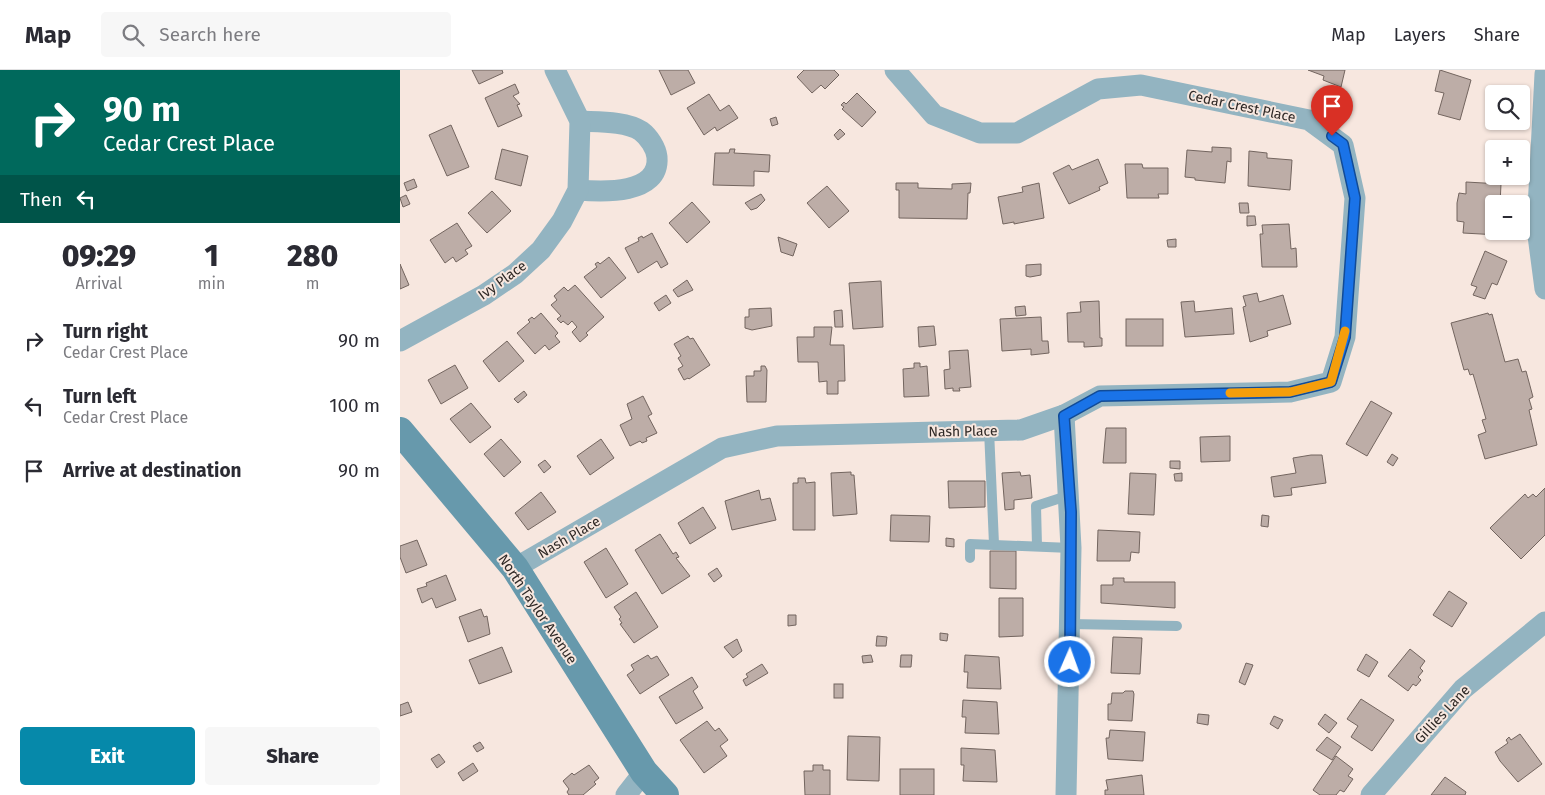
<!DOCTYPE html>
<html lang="en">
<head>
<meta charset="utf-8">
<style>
  body { margin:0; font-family:"Fira Sans",sans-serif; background:#f7f7f7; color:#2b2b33; height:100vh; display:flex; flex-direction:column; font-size:19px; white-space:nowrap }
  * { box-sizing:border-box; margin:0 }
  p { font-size:16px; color:#7c7c81 }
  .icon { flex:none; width:28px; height:28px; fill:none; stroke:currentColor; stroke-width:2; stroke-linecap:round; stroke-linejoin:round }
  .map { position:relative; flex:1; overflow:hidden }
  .details { display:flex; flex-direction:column; background:#fff; width:400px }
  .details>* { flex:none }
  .top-card { background:#00695c; color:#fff; overflow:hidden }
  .tools { position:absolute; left:1085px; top:15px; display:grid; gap:10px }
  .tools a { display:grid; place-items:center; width:45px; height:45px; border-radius:5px; background:#fff; box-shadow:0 1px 4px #0004; font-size:25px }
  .pin { position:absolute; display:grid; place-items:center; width:42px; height:42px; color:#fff; margin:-51px -21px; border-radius:50% 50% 50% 0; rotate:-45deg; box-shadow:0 0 5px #0007 }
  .pin .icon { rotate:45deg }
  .me { position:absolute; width:55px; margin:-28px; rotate:2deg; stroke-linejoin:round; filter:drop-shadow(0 0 4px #0008) }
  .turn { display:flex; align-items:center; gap:18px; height:105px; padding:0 20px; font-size:22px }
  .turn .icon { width:65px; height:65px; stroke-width:2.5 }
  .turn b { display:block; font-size:35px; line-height:42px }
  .then { display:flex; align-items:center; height:48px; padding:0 20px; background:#0003; gap:10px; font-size:19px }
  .eta { display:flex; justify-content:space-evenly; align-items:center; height:85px; text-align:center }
  .eta b { font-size:30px; font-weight:800; line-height:35px }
  .cta { display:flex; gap:10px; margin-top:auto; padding:10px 20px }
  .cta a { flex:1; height:58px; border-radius:5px; background:#0689aa; color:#fff; font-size:20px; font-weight:800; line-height:58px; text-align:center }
  .cta a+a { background:#f7f7f7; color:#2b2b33 }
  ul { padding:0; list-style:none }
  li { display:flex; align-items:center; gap:15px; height:65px; padding:0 20px }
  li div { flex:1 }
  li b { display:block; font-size:19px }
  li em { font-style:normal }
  header { display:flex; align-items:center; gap:30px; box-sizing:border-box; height:70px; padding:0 25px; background:#fff; border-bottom:1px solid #e1e1e2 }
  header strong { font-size:24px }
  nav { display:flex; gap:28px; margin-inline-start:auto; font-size:18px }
  .search { width:350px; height:45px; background:#f7f7f7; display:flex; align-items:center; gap:12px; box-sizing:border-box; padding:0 18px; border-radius:5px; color:#7c7c81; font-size:19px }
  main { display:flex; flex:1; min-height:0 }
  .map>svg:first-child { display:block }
</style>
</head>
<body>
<header>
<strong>Map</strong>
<div class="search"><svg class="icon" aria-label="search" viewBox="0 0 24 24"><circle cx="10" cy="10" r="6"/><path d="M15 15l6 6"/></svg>Search here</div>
<nav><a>Map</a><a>Layers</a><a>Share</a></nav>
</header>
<main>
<section class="details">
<div class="top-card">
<div class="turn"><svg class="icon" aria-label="right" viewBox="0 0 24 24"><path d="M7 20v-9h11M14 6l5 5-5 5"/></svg><div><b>90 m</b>Cedar Crest Place</div></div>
<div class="then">Then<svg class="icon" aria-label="left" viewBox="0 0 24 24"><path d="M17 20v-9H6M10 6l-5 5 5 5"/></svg></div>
</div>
<div class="eta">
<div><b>09:29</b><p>Arrival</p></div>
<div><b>1</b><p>min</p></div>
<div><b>280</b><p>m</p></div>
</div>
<ul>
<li><svg class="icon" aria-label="right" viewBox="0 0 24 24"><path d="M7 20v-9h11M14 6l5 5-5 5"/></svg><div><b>Turn right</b><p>Cedar Crest Place</p></div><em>90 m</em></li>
<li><svg class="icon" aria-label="left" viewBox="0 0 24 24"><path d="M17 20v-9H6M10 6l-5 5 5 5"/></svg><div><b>Turn left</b><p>Cedar Crest Place</p></div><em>100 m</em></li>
<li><svg class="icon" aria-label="arrive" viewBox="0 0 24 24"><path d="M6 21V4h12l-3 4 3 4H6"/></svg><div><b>Arrive at destination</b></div><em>90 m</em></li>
</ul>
<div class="cta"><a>Exit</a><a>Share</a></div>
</section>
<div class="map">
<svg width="1145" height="725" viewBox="0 0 1145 725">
  <rect width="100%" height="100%" fill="#f7e7df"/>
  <g fill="#bdada7" stroke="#73655f">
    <path d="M72,0H102L103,3L79,14Z"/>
    <path d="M259,0H288L295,13L271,25Z"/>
    <path d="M404,0H434L439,5L425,19L421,15L412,23L397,7Z"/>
    <path d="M908,0H945L941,17L923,10L924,6Z"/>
    <path d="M1040,0L1071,10L1060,50L1038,44L1044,23L1035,21Z"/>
    <path d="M115,14L119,23L113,26L120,34L117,35L122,46L98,57L85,28Z"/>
    <path d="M457,23L476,42L462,57L442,39L444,37L441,35L444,32L446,34Z"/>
    <path d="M309,24L320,41L329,35L338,48L317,61L315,57L304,65L287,38Z"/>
    <path d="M376,47L378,54L372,56L370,49Z"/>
    <path d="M51,55L69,97L47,106L29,65Z"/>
    <path d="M440,59L445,64L438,70L434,65Z"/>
    <path d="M812,77L831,78V92L827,91L825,113L795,110V108L785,107L787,80L812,82Z"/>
    <path d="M102,79L128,86L121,116L95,109Z"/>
    <path d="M330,79H335L334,83L370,85L369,102L354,101V116L313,115L315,83H329Z"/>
    <path d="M849,81L867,83V88L892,90L890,120L848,116Z"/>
    <path d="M698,89L708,113L699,117L700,120L669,134L653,103L669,95L672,100Z"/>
    <path d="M725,94H742L743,98H768V124H758L759,128H727Z"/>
    <path d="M14,109L17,117L7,121L4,113Z"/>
    <path d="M1066,112L1101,114L1100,134H1094V161H1099V165L1063,163L1064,152L1057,151V133L1059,123L1066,124Z"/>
    <path d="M496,113H518V118L552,119V114L571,113L570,123H568L567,149L499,148V120H496Z"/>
    <path d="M639,113L644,148L614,154V152L603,154L598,127L623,122L622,117Z"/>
    <path d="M427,116L449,141L429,158L407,133Z"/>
    <path d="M92,121L111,141L87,163L68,143Z"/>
    <path d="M361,124L365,130L357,138L351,140L345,133Z"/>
    <path d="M6,125L10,134L3,137L0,128Z"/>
    <path d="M292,132L310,152L287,173L269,153Z"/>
    <path d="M839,133H848L849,143H840Z"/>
    <path d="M847,146H855L856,155L847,156Z"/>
    <path d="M57,153L72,176L65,180L68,184L56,192L53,187L45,193L30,170Z"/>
    <path d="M889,154L891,179L896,178L897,197H862L860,164H863L862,155Z"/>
    <path d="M252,163L268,194L261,198L257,191L238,203L225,178L239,171L238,168L242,166L243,168Z"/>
    <path d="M378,167L397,174L393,186L381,182Z"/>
    <path d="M776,169V177H768L767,170Z"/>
    <path d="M1085,181L1107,191L1097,215L1092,213L1085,229L1073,225L1077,217L1071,215Z"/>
    <path d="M209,187L226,208L201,228L184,207L197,197L195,194L198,192L200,194Z"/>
    <path d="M0,194L9,215L0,219Z"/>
    <path d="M641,194V205L630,207L626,206V195Z"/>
    <path d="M287,210L293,220L278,227L273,220Z"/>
    <path d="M481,211L483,257L453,259L449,213Z"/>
    <path d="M175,215L204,247L186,263L188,265L180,272L172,262L177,257L172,251L168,255L163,251L161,253L157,249L161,246L151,235L157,230L154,226L164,217L168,221Z"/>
    <path d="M857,223L859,232L883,225L891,254L867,261L868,266L850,272L843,237L846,236L843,226Z"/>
    <path d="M266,225L271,233L259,241L254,233Z"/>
    <path d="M699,231L700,268H702V276L684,277V272H668L667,243L681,242L680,232Z"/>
    <path d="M794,231L795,242L832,238L834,264L785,267L781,232Z"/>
    <path d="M625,236L626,245L616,246L615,237Z"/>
    <path d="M371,238L372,256L352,260L345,258V247H349V239Z"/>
    <path d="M442,240L443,257H435L434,241Z"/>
    <path d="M141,243L158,263L155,266L160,272L149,280L145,275L135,284L117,263L130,252L128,250L132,247L134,249Z"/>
    <path d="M1088,243L1089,245L1092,244L1105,292L1118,289L1122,302L1126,301L1133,327L1129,329L1132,339L1129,340L1137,375L1085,389L1078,365L1086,362L1082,350L1086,349L1073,304L1070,305L1068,299L1064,300L1051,253Z"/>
    <path d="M641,247L642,271H648L649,283L631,285V279L602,281L600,249Z"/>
    <rect x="726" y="249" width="37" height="27"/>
    <path d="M534,256L536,275L519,277L518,257Z"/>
    <path d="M414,257H432L430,275H444L445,311H438V324H427V311L419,312L418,292H398L397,267H414Z"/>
    <path d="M288,266L290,269L293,268L310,295L289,309L288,308L284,310L278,299L283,296L278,288L281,286L274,274Z"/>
    <path d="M107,271L124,291L99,312L83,291Z"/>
    <path d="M568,280L571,317L559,318L560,321H553V318L545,319L544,300L550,299L549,281Z"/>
    <path d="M514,293H520V297L527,296L529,326L504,327L503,299L514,298Z"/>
    <path d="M55,295L68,318L41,334L28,310Z"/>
    <path d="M361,296H365L367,300L366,332H347L346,306H354V301H361Z"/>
    <path d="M124,321L127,325L118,333L114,329Z"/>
    <path d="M243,326L252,344L248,346L257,363L246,368L247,371L242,373L240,371L230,376L220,355L232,349L227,334Z"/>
    <path d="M971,331L992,343L967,386L946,374Z"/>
    <path d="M71,333L91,357L70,373L50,349Z"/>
    <path d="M706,358H726V393H703Z"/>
    <path d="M830,366V391L801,392L800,367Z"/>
    <path d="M101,369L121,392L104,407L84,384Z"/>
    <path d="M201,369L214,388L190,405L177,386Z"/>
    <path d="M992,384L998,388L993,396L987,392Z"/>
    <path d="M911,385H922L926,413L891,418L892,425L874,427L871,407L896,403L893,388Z"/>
    <path d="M145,390L151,397L144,403L138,395Z"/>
    <path d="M770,391H780V399L770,398Z"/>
    <path d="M451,402V405H454L457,444L433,446L431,403Z"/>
    <path d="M620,402L621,406L630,405L632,428L614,430V439L605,440L602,403Z"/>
    <path d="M730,403L756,404L754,445L728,444Z"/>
    <path d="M782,403V411H775L774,404Z"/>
    <path d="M398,408H405L406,413L415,412V460H393V413H398Z"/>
    <path d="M548,411H585V437L549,438Z"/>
    <path d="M1145,418V465L1121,489L1090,458L1125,424L1128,428L1133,424L1136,427Z"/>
    <path d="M359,420L361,430L370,428L376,450L332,460L325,431Z"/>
    <path d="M141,422L156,442L128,460L115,443Z"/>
    <path d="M303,437L316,458L290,474L278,453Z"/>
    <path d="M491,445L530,446L529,472L490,471Z"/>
    <path d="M862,445L869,446L868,457L861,456Z"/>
    <path d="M698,460L740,462L739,483L731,482L730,491H697Z"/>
    <path d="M260,464L273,484L276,482L279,487L276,488L290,506L262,524L235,480Z"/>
    <path d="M546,468L554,469V477L546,476Z"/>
    <path d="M17,470L27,495L6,503L0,487V476Z"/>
    <path d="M206,478L228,514L206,528L184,492Z"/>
    <path d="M590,481H616V519L590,518Z"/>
    <path d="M317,498L322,506L314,512L308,504Z"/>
    <path d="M46,505L56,530L36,538L32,528L22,533L17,519L27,516L26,513Z"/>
    <path d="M713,508H724V512H775V538L701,533V515H713Z"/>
    <path d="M1049,521L1067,533L1052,557L1033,545Z"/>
    <path d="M236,522L258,557L234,573L220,554L222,553L219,549L221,547L214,537Z"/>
    <path d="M599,528H623V566L599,567Z"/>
    <path d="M81,539L84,547L87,546L90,564L68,572L59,547Z"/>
    <path d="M388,545H396V555L388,556Z"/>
    <path d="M540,563L548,564L547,571L540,570Z"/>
    <path d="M477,566L487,567L486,576H476Z"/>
    <path d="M713,567L742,568L740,604L711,603Z"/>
    <path d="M337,569L342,581L333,588L324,577Z"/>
    <path d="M102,577L112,602L79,614L69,590Z"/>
    <path d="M1010,579L1025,591L1020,598L1023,601L1018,607L1021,610L1016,616L1013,614L1008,621L988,606Z"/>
    <path d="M966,584L978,592L969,607L957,600Z"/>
    <path d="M248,585L251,589L257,586L269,605L240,624L227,605L234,600L231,595Z"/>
    <path d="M471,585L473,592L463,593L462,586Z"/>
    <path d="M501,585H512L511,597H500Z"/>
    <path d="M565,585L599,587L601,619L567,618L568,602H564Z"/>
    <path d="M846,593L853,595L845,615L839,612Z"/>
    <path d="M362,594L368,603L346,616L343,610L348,607L346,604Z"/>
    <path d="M292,607L298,617L293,621L303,638L276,654L259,627Z"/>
    <rect x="434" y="614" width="9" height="14"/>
    <path d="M725,621H733L734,624L732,651L708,650V634H711L712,623H723Z"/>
    <path d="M961,629L994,650L972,681L951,667L958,656L947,649Z"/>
    <path d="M563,630L597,632L599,664L565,663L566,647H562Z"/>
    <path d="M8,632L12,642L0,646V635Z"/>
    <path d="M798,644L809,645L808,655L797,653Z"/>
    <path d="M925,644L937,653L929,663L918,654Z"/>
    <path d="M874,646L883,650L878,659L870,654Z"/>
    <path d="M307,651L315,661L319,658L328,670L320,676L327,686L304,703L280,670Z"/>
    <path d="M710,660L745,662L743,691L708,689L706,668H709Z"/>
    <path d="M1120,664L1142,694L1118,712L1100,691L1095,682L1108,673L1106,670L1109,667L1111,670Z"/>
    <path d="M448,666L480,667L479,711L447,710Z"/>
    <path d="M927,667L941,677L932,690L916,680Z"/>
    <path d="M80,672L84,678L77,682L73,676Z"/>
    <path d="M561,678L595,680L597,712L563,711L564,695H561Z"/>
    <path d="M39,684L45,692L37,698L31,689Z"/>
    <path d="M936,686L953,699L948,706L953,709L944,722L940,720L936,725H920L913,720Z"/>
    <path d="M73,693L78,701L63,711L58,703Z"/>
    <path d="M189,695L199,708L194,712L196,714L183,725H169L167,722L169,719L163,711L172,703L174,705Z"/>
    <path d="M413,695H423V700H430V725H405L404,701H413Z"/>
    <rect x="500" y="699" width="34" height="26"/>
    <path d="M742,705L744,725H705V720H708L706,710Z"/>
    <path d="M1045,707L1066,722L1065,725H1031Z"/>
  </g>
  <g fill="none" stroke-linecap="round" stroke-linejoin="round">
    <g stroke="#93b4c1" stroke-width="10">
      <path d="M589,360L594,474"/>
      <path d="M637,476L636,436L670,425"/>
      <path d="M570,488V474L671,478"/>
      <path d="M671,554L777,556"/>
    </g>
    <g stroke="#93b4c1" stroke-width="21">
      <path d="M1145,4L1137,158L1145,219"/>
      <path d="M178,120C203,122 260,125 257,87C256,78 249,67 241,61C226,51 198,52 180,51"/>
      <path d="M0,271L84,225L115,204L141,180L162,151L178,120L180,51L155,0"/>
      <path d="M664,345L671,478L666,725"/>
      <path d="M115,498L322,378L377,366L621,360L664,345L700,326L890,322L931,312L945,267L955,128L943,75L909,50L741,15L698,19L617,63H580L534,45L495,0"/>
      <path d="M226,725L244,702"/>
      <path d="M971,725L1063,619L1145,552"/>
    </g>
    <path stroke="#6799ac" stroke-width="28" d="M0,361L115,498L244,702L265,725"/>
  </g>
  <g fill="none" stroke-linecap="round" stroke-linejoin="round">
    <defs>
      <path id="route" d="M670,592L671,442L664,346L700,326L890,322L931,312L945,267L955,128L943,74L932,66"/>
    </defs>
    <use href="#route" stroke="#114b97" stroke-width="12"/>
    <use href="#route" stroke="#1a73e8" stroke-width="9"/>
    <path stroke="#f59e0b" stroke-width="9" d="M830,323L890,322L931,312L945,261"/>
  </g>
  <g text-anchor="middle" stroke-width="4" stroke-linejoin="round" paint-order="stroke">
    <g font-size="14" fill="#2f2926" stroke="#f7e7df">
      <text transform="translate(842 36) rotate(12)" y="5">Cedar Crest Place</text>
      <text transform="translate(102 210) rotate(-36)" y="5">Ivy Place</text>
      <text transform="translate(563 361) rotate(-1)" y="5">Nash Place</text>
      <text transform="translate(169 467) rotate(-30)" y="5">Nash Place</text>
      <text transform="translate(138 539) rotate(56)" y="5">North Taylor Avenue</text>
      <text transform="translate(1042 644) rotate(-47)" y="5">Gillies Lane</text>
    </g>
  </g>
</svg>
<div class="tools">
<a><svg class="icon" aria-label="search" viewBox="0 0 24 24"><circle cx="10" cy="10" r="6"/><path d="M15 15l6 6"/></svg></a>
<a>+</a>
<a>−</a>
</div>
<div class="pin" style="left:932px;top:66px;background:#d93025"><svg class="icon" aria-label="arrive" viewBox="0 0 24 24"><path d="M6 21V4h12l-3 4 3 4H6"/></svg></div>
<svg class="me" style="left:670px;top:592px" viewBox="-20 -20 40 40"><circle r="17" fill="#1a73e8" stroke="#fff" stroke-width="3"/><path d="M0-11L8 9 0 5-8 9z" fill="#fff"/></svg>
</div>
</main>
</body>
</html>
